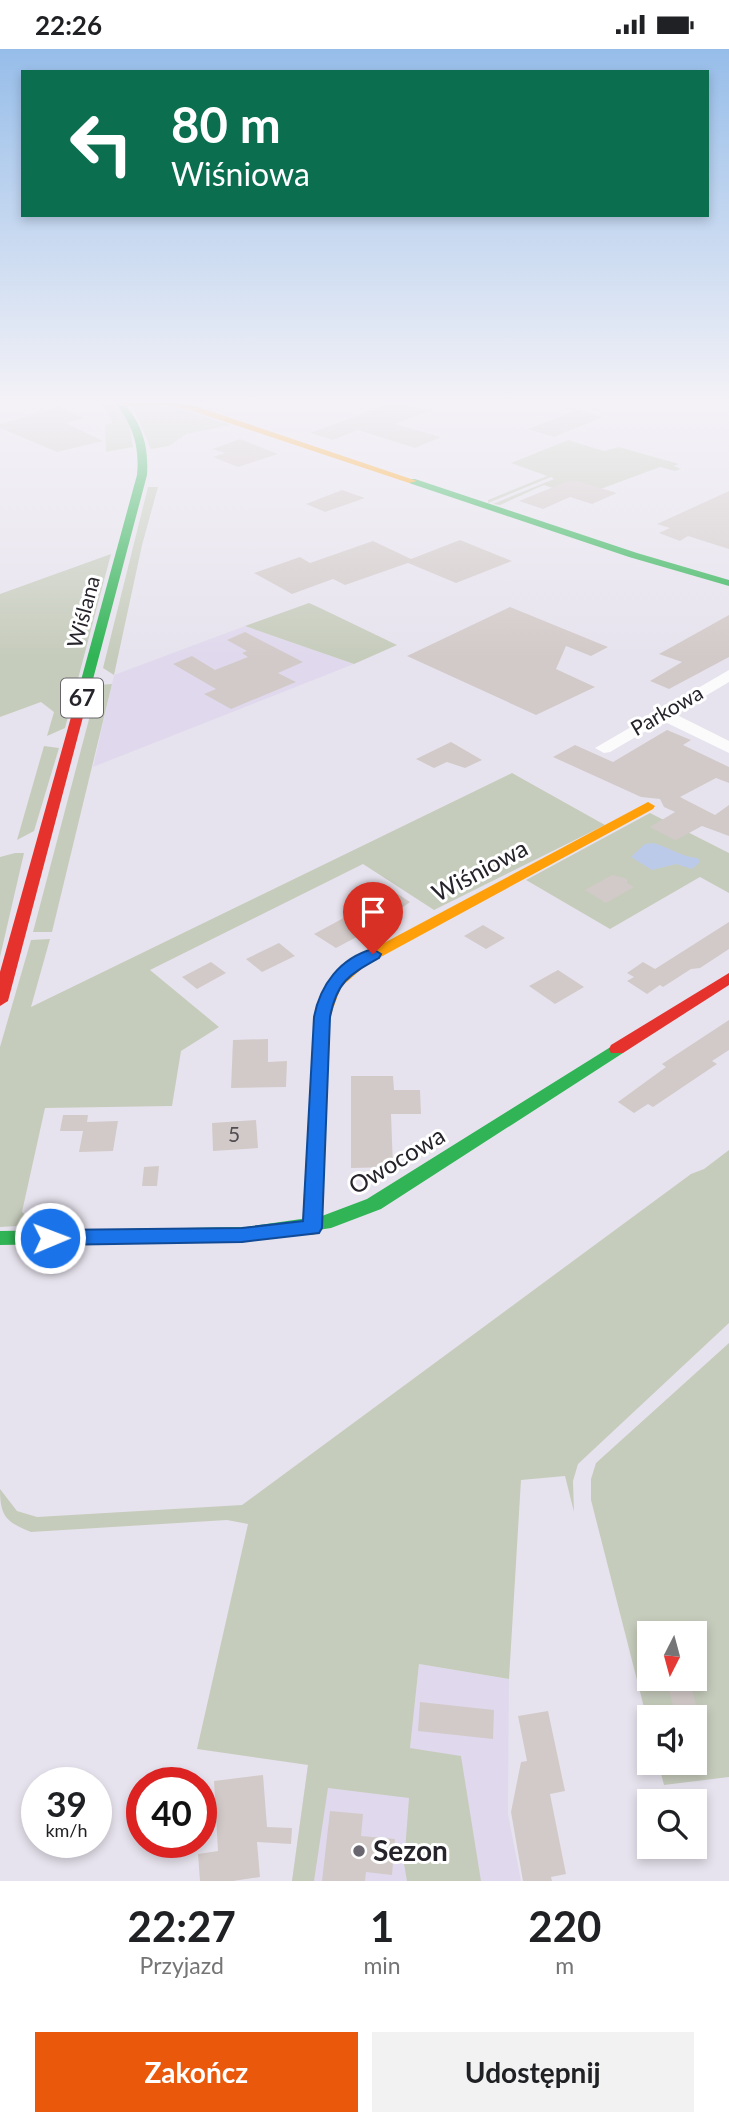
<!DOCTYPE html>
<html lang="pl">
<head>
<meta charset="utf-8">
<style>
  body { margin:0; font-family:Lato,sans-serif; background:#f2f2f2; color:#202124; height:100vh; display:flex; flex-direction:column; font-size:26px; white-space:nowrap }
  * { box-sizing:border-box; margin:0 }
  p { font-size:23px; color:#757577 }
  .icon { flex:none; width:38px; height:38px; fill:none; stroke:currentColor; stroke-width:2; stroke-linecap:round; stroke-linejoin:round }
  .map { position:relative; height:1832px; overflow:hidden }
  .details { display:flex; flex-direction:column; background:#fff; flex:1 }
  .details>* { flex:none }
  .banner { position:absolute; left:21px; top:21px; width:688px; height:147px; border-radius:0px; box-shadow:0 4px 10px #0003; background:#0b6e4f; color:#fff; overflow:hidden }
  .needle { width:46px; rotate:186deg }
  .buttons { position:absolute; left:637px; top:1572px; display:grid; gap:14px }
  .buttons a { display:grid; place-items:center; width:70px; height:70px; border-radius:0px; background:#fff; box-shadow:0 4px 10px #0003; font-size:35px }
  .speed { position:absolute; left:21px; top:1718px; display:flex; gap:14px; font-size:35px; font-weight:700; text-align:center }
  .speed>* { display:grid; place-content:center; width:91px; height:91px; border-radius:50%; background:#fff; box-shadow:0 4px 10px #0003; line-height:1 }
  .speed small { font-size:18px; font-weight:400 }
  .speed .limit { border:10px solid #d22; background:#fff; color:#111 }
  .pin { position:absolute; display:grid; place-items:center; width:60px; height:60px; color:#fff; margin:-72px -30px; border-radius:50% 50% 50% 0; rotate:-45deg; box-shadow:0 0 7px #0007 }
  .pin .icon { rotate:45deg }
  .me { position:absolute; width:77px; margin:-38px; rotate:89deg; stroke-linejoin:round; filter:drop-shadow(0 0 5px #0008) }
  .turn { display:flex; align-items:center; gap:24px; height:147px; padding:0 35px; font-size:32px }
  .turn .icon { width:91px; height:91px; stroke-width:2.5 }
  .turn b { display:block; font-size:49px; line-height:60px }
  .eta { display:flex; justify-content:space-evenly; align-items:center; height:119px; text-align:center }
  .eta b { font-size:42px; font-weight:700; line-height:49px }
  .cta { display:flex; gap:14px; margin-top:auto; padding:14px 35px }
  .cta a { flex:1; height:80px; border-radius:0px; background:#ea580c; color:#fff; font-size:28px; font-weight:700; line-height:80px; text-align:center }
  .cta a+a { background:#f2f2f2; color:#202124 }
  .status { display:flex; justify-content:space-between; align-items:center; height:49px; padding:0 35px; background:#fff; direction:ltr }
  .status svg { height:19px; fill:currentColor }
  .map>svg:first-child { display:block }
</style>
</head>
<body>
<div class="status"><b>22:26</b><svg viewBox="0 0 49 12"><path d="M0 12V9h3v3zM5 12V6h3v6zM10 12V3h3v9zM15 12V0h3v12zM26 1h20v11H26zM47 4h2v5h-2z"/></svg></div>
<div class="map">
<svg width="729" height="1832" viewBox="0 0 729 1832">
  <rect width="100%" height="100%" fill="#e7e3ee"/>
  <g fill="#e0d9ed">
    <path d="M245,577L354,615L93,718L114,626Z"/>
    <path d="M419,1615L509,1630L508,1765L521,1832H292L308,1715L407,1726Z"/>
  </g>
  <g fill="#c6ccbc" fill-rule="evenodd">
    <path d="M95,352H110L128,371L133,398L106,403L105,376L112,374L105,358Z"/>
    <path d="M165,355L231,376L186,385L169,397L151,400L133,358Z"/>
    <path d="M568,391L604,402L619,398L679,415L674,417L681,420L675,422L660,418L579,448L544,436L500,456L493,455L554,430L551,428L488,454V451L547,427L511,414Z"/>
    <path d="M148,438H158L142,496L114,626L103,619Z"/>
    <path d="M111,505L65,679L47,687L54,663L41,653L0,668V545Z"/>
    <path d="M309,554L318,558L397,596L354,615L245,577Z"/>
    <path d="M112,635L52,883H33L98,636Z"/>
    <path d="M44,697L59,699L34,782L17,791Z"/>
    <path d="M512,724L605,776L434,861L363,815L150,921L219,978L181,1002L172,1057L45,1059L22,1163L36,1176L0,1178V998L31,891L50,890L31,958Z"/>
    <path d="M650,764L729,804V844L700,828L610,880L526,831Z"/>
    <path d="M15,804H24L0,908V808Z"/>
    <path d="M729,1101V1274L578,1415L573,1432L574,1463L565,1427L521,1431L509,1630L419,1615L410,1699L461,1707L481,1832H407L404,1815L409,1749L328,1739L314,1832H292L308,1716L197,1700L248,1475L227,1471L31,1483C6,1473 0,1467 0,1440L17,1462L37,1468L242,1456L691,1125L704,1120Z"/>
    <path d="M729,1294V1728L664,1736L658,1713H695V1668H649V1678L591,1451V1430L596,1414ZM649,1584H695V1629H649Z"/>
  </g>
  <path fill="#bccaea" d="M653,794C670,798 680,808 698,809L700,813L692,820L676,815L652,821L631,808L645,795Z"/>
  <g fill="#d2cac8">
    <path d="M395,353L429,362L395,375L441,388L415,399L358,381L333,391L310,384Z"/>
    <path d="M59,358L85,369L66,374L103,392L57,403L0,379V375Z"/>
    <path d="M578,361L603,368L554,388L528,380Z"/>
    <path d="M240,390L278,405L238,418L213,408L225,404L212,400Z"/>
    <path d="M568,432H578L617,444L592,455L570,448L543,460L519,452Z"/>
    <path d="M342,441L365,449L325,463L306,455Z"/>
    <path d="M729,442V500L688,487L680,492L659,484L670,479L657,475Z"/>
    <path d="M460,491L512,512L456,534L408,514L345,536L333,530L292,545L254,524L300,508L310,514L373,492L411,510Z"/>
    <path d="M510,558L608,598L591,607L566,597L556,620L595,638L536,666L407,607Z"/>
    <path d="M729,566V608L669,640L650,632L682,613L659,605Z"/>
    <path d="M245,583L303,613L278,624L296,633L231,660L204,645L216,640L173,615L192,607L215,621L248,608L242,604L247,602L227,591Z"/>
    <path d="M667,681L691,691L683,696L729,718V734L716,729L680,748L715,766L729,756V787L702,777L676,791L673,790L650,778L675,763L664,758L660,750L641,748L553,708L575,696L613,713Z"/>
    <path d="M451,693L482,711L465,719L447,713L434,719L416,710Z"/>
    <path d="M612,826L627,830V834L634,838L606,854L585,841Z"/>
    <path d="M390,840L410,853L393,865L396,867L336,899L314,885L364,858L361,856L366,853L363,851Z"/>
    <path d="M729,873V900L700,919L691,920L663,938L660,936L647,945L627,932L634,928L627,924L643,913L655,920Z"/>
    <path d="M483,876L505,889L486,900L464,887Z"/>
    <path d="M279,894L295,907L262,923L246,910Z"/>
    <path d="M211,913L226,924L197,940L182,928Z"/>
    <path d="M558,921L584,938L555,955L529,937Z"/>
    <path d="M729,971V1001L712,1012L717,1015L653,1058L648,1055L634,1064L618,1053L666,1018L662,1015Z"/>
    <path d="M268,990V1013L287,1012L286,1038L231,1039L233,991Z"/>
    <path d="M351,1027H393L394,1041H420L421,1065H391L393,1118L351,1119Z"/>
    <path d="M63,1066H88L87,1073L118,1072L113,1102L79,1103L83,1082H60Z"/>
    <path d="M256,1071L258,1099L213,1102L212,1074Z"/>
    <path d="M159,1117L157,1137H142L144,1118Z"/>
    <path d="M666,1629H689L699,1668H676Z"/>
    <path d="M420,1653L494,1661L493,1690L418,1682Z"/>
    <path d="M548,1662L565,1742L550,1745L566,1825L551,1828L552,1832H523L511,1763L521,1713L527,1712L518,1667Z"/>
    <path d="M263,1726L267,1778L292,1779L291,1795L257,1793L260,1828L233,1832H200L198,1805L218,1802L214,1732Z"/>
    <path d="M330,1762L363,1765L361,1787L395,1790L392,1826L366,1823L365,1832H322Z"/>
  </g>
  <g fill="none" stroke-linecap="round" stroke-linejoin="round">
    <path fill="#fbfbfc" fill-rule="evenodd" d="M729,621V633L675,665L729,692V704L663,672L610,703L604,704L595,699Z"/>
    <g fill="#30b455" fill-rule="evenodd">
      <path d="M114,352H122C142,374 149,397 147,426L83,668L77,672L71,668L137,426C140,396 132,375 114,352Z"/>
      <path d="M409,430H415L637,504L729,531V537L629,508L409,434Z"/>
      <path d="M617,994L625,1000L623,1004L381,1160L331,1179L246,1192L0,1196V1182L246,1178L322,1167L367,1150Z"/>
    </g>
    <g fill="#ff9f0a" fill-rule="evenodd">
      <path d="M122,352H170L192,356L417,432L409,434L187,360L163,356L119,357V353Z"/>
      <path d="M648,753L655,757L653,760L366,916L341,938L330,968L322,1179L319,1184L312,1186L305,1184L302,1179L314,968L328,932L354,910Z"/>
    </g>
    <g fill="#e5322d" fill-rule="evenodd">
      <path d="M77,664L83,668L8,952L0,957V923L71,668Z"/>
      <path d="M729,924V936L623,1004H611L609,1000L611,996Z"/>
    </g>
  </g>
  <linearGradient id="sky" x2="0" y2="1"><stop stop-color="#96bde9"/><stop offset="0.58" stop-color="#f4f2f7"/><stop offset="1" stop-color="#f4f2f7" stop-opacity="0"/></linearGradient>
  <rect width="729" height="608" fill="url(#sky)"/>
  <path fill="#1a73e8" stroke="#114b97" stroke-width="2" d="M373,900L381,905L379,909C349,926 337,932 330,968L322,1179L319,1184L242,1193L50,1196L43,1194L40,1189L43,1183L50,1181L242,1179L303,1172L314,968C320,936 340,909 373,900Z"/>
  <circle fill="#6a666f" stroke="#fff" stroke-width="2.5" cx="359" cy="1802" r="7"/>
  <g text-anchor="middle" stroke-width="6" stroke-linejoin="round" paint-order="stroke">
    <g font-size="21" fill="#26232a" stroke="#fff">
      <text transform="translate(84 563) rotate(-75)" y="7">Wiślana</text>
      <text transform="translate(667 662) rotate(-30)" y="7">Parkowa</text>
    </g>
    <g font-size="21" fill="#514d52">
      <text x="234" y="1093">5</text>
    </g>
    <rect fill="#fff" stroke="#67656a" stroke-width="2" x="61" y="629.5" width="42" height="39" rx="5"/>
    <g font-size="23" font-weight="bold" fill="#26232a">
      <text x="82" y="657">67</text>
    </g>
    <g font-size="24" fill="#26232a" stroke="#fff">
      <text transform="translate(480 822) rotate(-28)" y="8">Wiśniowa</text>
      <text transform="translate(397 1112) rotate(-31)" y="8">Owocowa</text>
    </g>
    <g font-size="28" font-weight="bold" fill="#26232a" stroke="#fff" text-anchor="start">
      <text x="373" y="1812">Sezon</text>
    </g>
  </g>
</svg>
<div class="buttons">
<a><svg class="needle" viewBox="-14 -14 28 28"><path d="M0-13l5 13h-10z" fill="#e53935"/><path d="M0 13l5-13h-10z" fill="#757577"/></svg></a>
<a><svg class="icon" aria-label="sound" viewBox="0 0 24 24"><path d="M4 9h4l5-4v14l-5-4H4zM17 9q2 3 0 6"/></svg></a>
<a><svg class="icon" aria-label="search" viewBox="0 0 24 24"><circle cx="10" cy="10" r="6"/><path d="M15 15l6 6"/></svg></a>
</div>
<div class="speed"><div>39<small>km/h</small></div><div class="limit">40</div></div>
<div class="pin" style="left:373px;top:905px;background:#d93025"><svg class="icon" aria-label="arrive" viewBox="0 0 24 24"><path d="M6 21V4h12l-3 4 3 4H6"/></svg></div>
<svg class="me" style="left:50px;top:1189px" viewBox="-20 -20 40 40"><circle r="17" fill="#1a73e8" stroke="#fff" stroke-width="3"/><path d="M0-11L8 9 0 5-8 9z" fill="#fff"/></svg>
<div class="banner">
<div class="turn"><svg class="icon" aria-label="left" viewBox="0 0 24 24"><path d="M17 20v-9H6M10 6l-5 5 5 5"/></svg><div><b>80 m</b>Wiśniowa</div></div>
</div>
</div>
<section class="details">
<div class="eta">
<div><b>22:27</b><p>Przyjazd</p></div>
<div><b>1</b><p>min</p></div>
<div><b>220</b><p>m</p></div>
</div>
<div class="cta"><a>Zakończ</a><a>Udostępnij</a></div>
</section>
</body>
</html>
